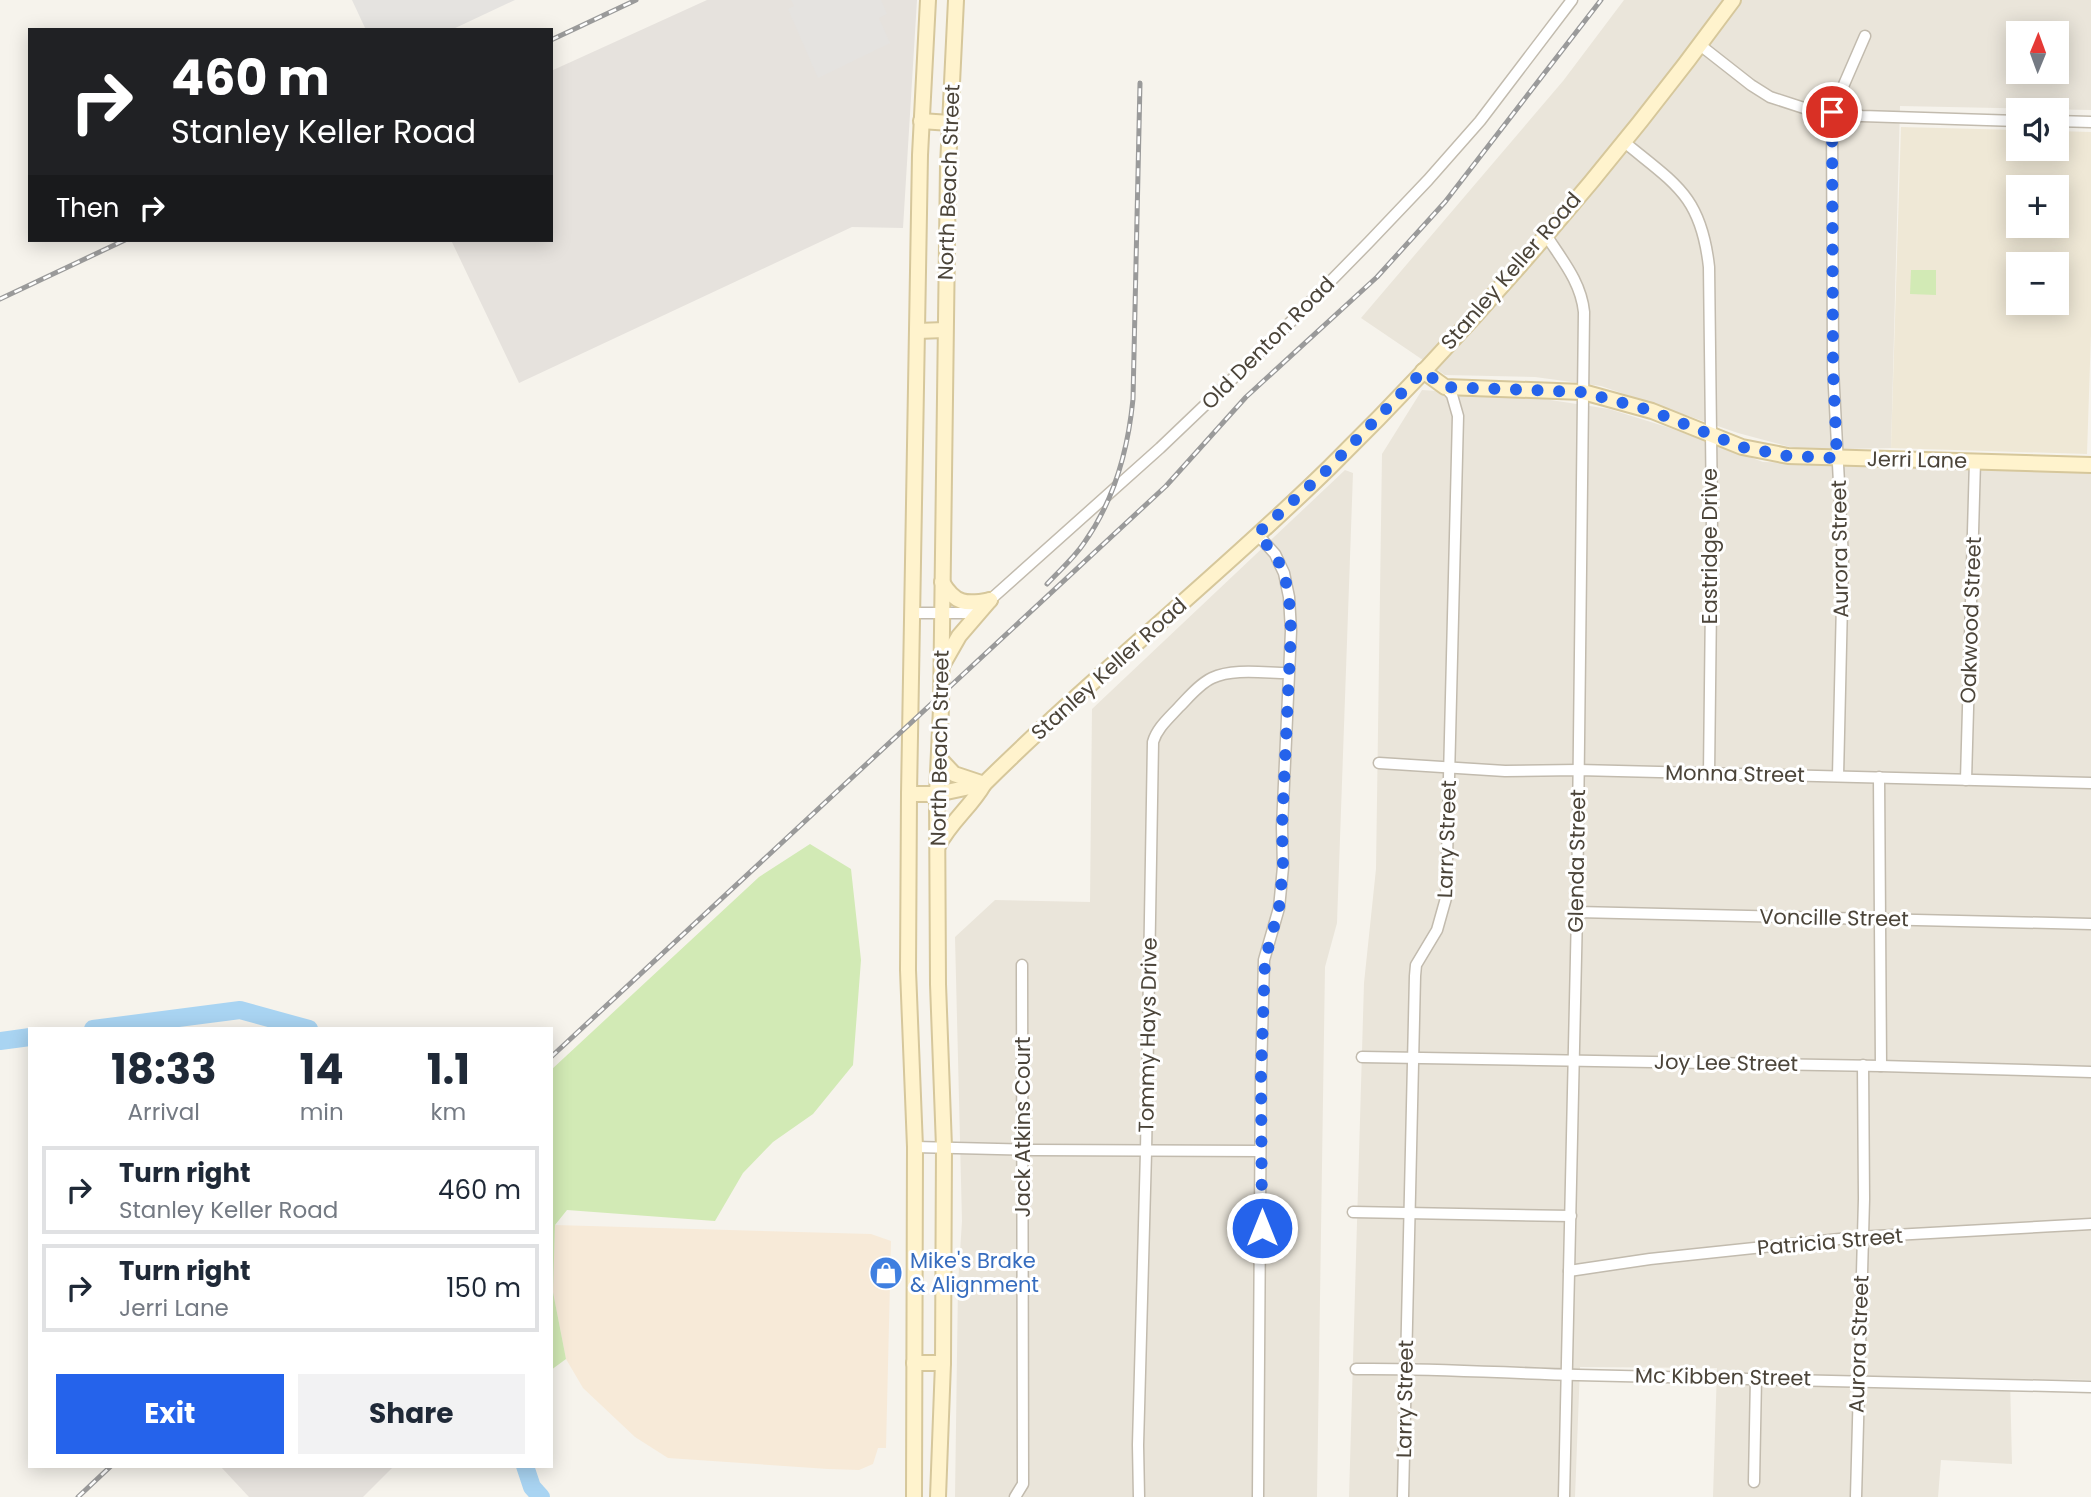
<!DOCTYPE html>
<html lang="en">
<head>
<meta charset="utf-8">
<style>
  body { margin:0; font-family:Poppins,sans-serif; background:#f2f2f3; color:#1f2937; height:100vh; display:flex; flex-direction:column; font-size:26px; white-space:nowrap }
  * { box-sizing:border-box; margin:0 }
  p { font-size:23px; color:#747a83 }
  .icon { flex:none; width:38px; height:38px; fill:none; stroke:currentColor; stroke-width:2; stroke-linecap:round; stroke-linejoin:round }
  .map { position:relative; flex:1; overflow:hidden }
  .panel { position:absolute; left:28px; top:1027px; width:525px; height:441px; display:flex; flex-direction:column; background:#fff; border-radius:0px; box-shadow:0 4px 18px #0003 }
  .panel>* { flex:none }
  .banner { position:absolute; left:28px; top:28px; width:525px; height:214px; border-radius:0px; box-shadow:0 4px 18px #0003; background:#202124; color:#fff; overflow:hidden }
  .needle { width:46px; rotate:1deg }
  .fabs { position:absolute; left:2006px; top:21px; display:grid; gap:14px }
  .fabs a { display:grid; place-items:center; width:63px; height:63px; border-radius:0px; background:#fff; box-shadow:0 4px 18px #0003; font-size:35px }
  .pin { position:absolute; display:grid; place-items:center; width:60px; height:60px; color:#fff; margin:-30px; border:4px solid #fff; border-radius:50%; box-shadow:0 2px 7px #0007 }
  .me { position:absolute; width:77px; margin:-38px; rotate:0deg; stroke-linejoin:round; filter:drop-shadow(0 0 5px #0008) }
  .turn { display:flex; align-items:center; gap:24px; height:147px; padding:0 28px; font-size:32px }
  .turn .icon { width:91px; height:91px; stroke-width:2.5 }
  .turn b { display:block; font-size:49px; line-height:60px }
  .then { display:flex; align-items:center; height:66px; padding:0 28px; background:#0003; gap:14px; font-size:26px }
  .eta { display:flex; justify-content:space-evenly; align-items:center; height:119px; text-align:center }
  .eta b { font-size:42px; font-weight:700; line-height:49px }
  .action { display:flex; gap:14px; margin-top:auto; padding:14px 28px }
  .action a { flex:1; height:80px; border-radius:0px; background:#2563eb; color:#fff; font-size:28px; font-weight:700; line-height:80px; text-align:center }
  .action a+a { background:#f2f2f3; color:#1f2937 }
  ul { padding:0; list-style:none }
  li { display:flex; align-items:center; gap:21px; height:88px; margin:0 14px 10px; padding:0 14px; border:4px solid #e0e1e3; border-radius:0px }
  li div { flex:1 }
  li b { display:block; font-size:26px }
  li em { font-style:normal }
  .map>svg:first-child { display:block }
</style>
</head>
<body>
<div class="map">
<svg width="2091" height="1497" viewBox="0 0 2091 1497">
  <rect width="100%" height="100%" fill="#f6f3ec"/>
  <g fill="#eae5da" fill-rule="evenodd">
    <path d="M1624,0H2091V110L1900,106L1891,448L1801,450L1738,433L1601,386L1535,377L1445,375L1361,318L1563,81ZM2018,33H2056V72H2018Z"/>
    <path d="M1422,390L1531,397L1609,409L1667,427L1763,462L2091,473V1380L2010,1379L2012,1464L1941,1460L1938,1497H1713L1717,1368L1580,1367L1575,1497H1349L1364,983L1376,869L1382,454Z"/>
    <path d="M1345,470L1353,473L1337,923L1325,967L1317,1497H955L958,1284L962,1221L955,937L995,900L1090,902L1092,709Z"/>
  </g>
  <path fill="#f7ead8" d="M555,1225L871,1234L891,1241L886,1448H878L873,1464L859,1470L828,1469L668,1458L635,1437L583,1388L566,1359L553,1292Z"/>
  <g fill="#e6e2dd">
    <path d="M707,0H917L903,228L852,227L519,383L451,240H551V71Z"/>
    <path d="M221,1467H393L363,1497H249Z"/>
  </g>
  <path fill="#efe8d6" fill-rule="evenodd" d="M1901,127L2018,130V149H2056V131L2091,132V333L2087,454L1891,448ZM2018,187H2056V226H2018ZM2018,264H2056V303H2018Z"/>
  <g fill="#d2eab5">
    <path d="M1911,270H1936V295L1910,294Z"/>
    <path d="M810,844L851,869L861,960L853,1065L813,1114L773,1142L743,1173L715,1221L567,1210L555,1225L553,1292L566,1359L551,1370V1070L759,877Z"/>
  </g>
  <g fill="#e5e3e0">
    <path d="M352,0H515L451,30H366Z"/>
    <path d="M791,0H881L887,14L879,18L890,43L818,78L788,9L794,6Z"/>
  </g>
  <g fill="none" stroke-linecap="round" stroke-linejoin="round">
    <g stroke="#a9d4f2" stroke-width="18">
      <path d="M93,1029L240,1010L309,1029"/>
      <path d="M0,1041L30,1037"/>
      <path d="M525,1466L532,1487L541,1497"/>
    </g>
    <defs>
      <g id="street">
        <path d="M1700,45L1751,85L1770,97L1807,109L1862,116L2018,121"/>
        <path d="M2056,121L2091,122"/>
        <path d="M1623,141C1675,184 1701,195 1709,267L1712,516L1709,774"/>
        <path d="M1546,235C1562,260 1581,282 1584,312L1577,912L1564,1497"/>
        <path d="M1257,534L1275,554L1284,573L1289,597L1291,631L1282,827L1283,867L1279,908L1264,960L1261,1075L1258,1497"/>
        <path d="M912,613H966L990,600L1160,448L1271,342L1369,242L1428,180L1480,121L1572,0"/>
        <path d="M1379,763L1505,771L1578,770L2091,783"/>
        <path d="M1838,776L1843,559L1833,369L1832,112L1865,36"/>
        <path d="M1879,777L1881,1066"/>
        <path d="M1966,780L1975,461"/>
        <path d="M1577,912L2091,924"/>
        <path d="M1362,1057L1881,1066L2091,1072"/>
        <path d="M915,1147L1034,1150L1260,1151"/>
        <path d="M1353,1212L1571,1216"/>
        <path d="M1569,1271L1650,1259L1858,1237L2091,1224"/>
        <path d="M1356,1369C1430,1368 1504,1373 1578,1375C1749,1378 1920,1382 2091,1387"/>
        <path d="M1754,1482L1756,1377"/>
        <path d="M1015,1497L1023,1484L1022,965"/>
        <path d="M1139,1497L1138,1445L1146,1152L1153,742C1157,728 1169,718 1179,707C1188,698 1199,684 1212,678C1233,668 1265,673 1288,673"/>
        <path d="M1403,1497L1415,976L1416,965L1437,930L1446,898L1458,416L1452,395L1445,387"/>
        <path d="M1856,1497L1864,1199L1863,1065"/>
      </g>
      <g id="secondary">
        <path d="M921,121L950,123"/>
        <path d="M917,331L945,330"/>
        <path d="M1423,371L1445,387L1583,392L1652,411L1742,447L1788,456L2091,465"/>
        <path d="M942,582C955,604 966,605 990,600"/>
        <path d="M943,664L959,636L990,600"/>
        <path d="M909,794H937L984,784C1095,674 1219,576 1330,467C1474,325 1614,163 1733,0"/>
        <path d="M938,846C950,822 971,807 984,784L954,774L939,758"/>
        <path d="M914,1363H943"/>
        <path d="M914,1497L915,1147L908,970L909,794L920,155L928,0"/>
        <path d="M938,1497L943,1363L944,1147L938,984L937,794L941,708L948,166L956,0"/>
      </g>
    </defs>
    <use href="#street" stroke="#c2bbae" stroke-width="13"/>
    <use href="#secondary" stroke="#d6c79b" stroke-width="18"/>
    <use href="#street" stroke="#fff" stroke-width="10"/>
    <use href="#secondary" stroke="#fff3cd" stroke-width="14"/>
    <defs>
      <g id="rail">
        <path d="M551,40L636,0"/>
        <path d="M0,299L125,240"/>
        <path d="M1047,584C1059,571 1074,558 1084,543C1114,501 1128,450 1133,399L1140,83"/>
        <path d="M551,1057L1166,486L1246,397L1377,277L1445,202L1601,0"/>
        <path d="M78,1497L111,1466"/>
      </g>
    </defs>
    <use href="#rail" stroke="#9a9a9a" stroke-width="5"/>
    <use href="#rail" stroke="#fff" stroke-width="2.5" stroke-dasharray="8" stroke-linecap="butt"/>
  </g>
  <g fill="none" stroke-linecap="round" stroke-linejoin="round">
    <path stroke="#2563eb" stroke-width="12" stroke-dasharray="0 21.6" d="M1262,1228L1261,1075L1265,960L1279,908L1283,867L1282,827L1291,631L1289,597L1284,573L1275,554L1257,534L1329,468L1423,371L1445,387L1583,392L1652,411L1742,447L1788,456L1837,458L1833,369L1832,112"/>
  </g>
  <defs>
    <symbol id="shop-disc" viewBox="-11 -11 22 22"><circle r="9.5" fill="#3f7fe0" stroke="#fff"/><path d="M-5-2.5h2.3a2.7 3.5 0 0 1 5.4 0H5L5.5 6h-11ZM-1.5-2.5h3a1.5 2.3 0 0 0-3 0Z" fill="#fff"/></symbol>
  </defs>
  <g fill-rule="evenodd">
    <use href="#shop-disc" x="867" y="1254" width="38" height="38"/>
  </g>
  <g text-anchor="middle" stroke-width="6" stroke-linejoin="round" paint-order="stroke">
    <g font-size="21" fill="#4b4439" stroke="#fff">
      <text transform="translate(949 182) rotate(-88)" y="7">North Beach Street</text>
      <text transform="translate(1511 271) rotate(-49)" y="7">Stanley Keller Road</text>
      <text transform="translate(1268 343) rotate(-45)" y="7">Old Denton Road</text>
      <text transform="translate(1917 460) rotate(1)" y="7">Jerri Lane</text>
      <text transform="translate(1710 546) rotate(-90)" y="7">Eastridge Drive</text>
      <text transform="translate(1840 549) rotate(-91)" y="7">Aurora Street</text>
      <text transform="translate(1971 620) rotate(-88)" y="7">Oakwood Street</text>
      <text transform="translate(1109 669) rotate(-42)" y="7">Stanley Keller Road</text>
      <text transform="translate(940 748) rotate(-89)" y="7">North Beach Street</text>
      <text transform="translate(1735 774) rotate(1)" y="7">Monna Street</text>
      <text transform="translate(1447 839) rotate(-88)" y="7">Larry Street</text>
      <text transform="translate(1577 861) rotate(-89)" y="7">Glenda Street</text>
      <text transform="translate(1834 918) rotate(1)" y="7">Voncille Street</text>
      <text transform="translate(1148 1035) rotate(-89)" y="7">Tommy Hays Drive</text>
      <text transform="translate(1726 1063) rotate(1)" y="7">Joy Lee Street</text>
      <text transform="translate(1023 1127) rotate(-90)" y="7">Jack Atkins Court</text>
      <text transform="translate(1830 1242) rotate(-5)" y="7">Patricia Street</text>
      <text transform="translate(1859 1344) rotate(-88)" y="7">Aurora Street</text>
      <text transform="translate(1723 1377) rotate(1)" y="7">Mc Kibben Street</text>
      <text transform="translate(1405 1399) rotate(-89)" y="7">Larry Street</text>
    </g>
    <g font-size="21" fill="#366cbe" stroke="#fff" text-anchor="start">
      <text x="910" y="1268">Mike's Brake<tspan x="910" dy="24">&amp; Alignment</tspan></text>
    </g>
  </g>
</svg>
<div class="fabs">
<a><svg class="needle" viewBox="-14 -14 28 28"><path d="M0-13l5 13h-10z" fill="#e53935"/><path d="M0 13l5-13h-10z" fill="#747a83"/></svg></a>
<a><svg class="icon" aria-label="sound" viewBox="0 0 24 24"><path d="M4 9h4l5-4v14l-5-4H4zM17 9q2 3 0 6"/></svg></a>
<a>+</a>
<a>−</a>
</div>
<div class="pin" style="left:1832px;top:112px;background:#d93025"><svg class="icon" aria-label="arrive" viewBox="0 0 24 24"><path d="M6 21V4h12l-3 4 3 4H6"/></svg></div>
<svg class="me" style="left:1262px;top:1228px" viewBox="-20 -20 40 40"><circle r="17" fill="#2563eb" stroke="#fff" stroke-width="3"/><path d="M0-11L8 9 0 5-8 9z" fill="#fff"/></svg>
<div class="banner">
<div class="turn"><svg class="icon" aria-label="right" viewBox="0 0 24 24"><path d="M7 20v-9h11M14 6l5 5-5 5"/></svg><div><b>460 m</b>Stanley Keller Road</div></div>
<div class="then">Then<svg class="icon" aria-label="right" viewBox="0 0 24 24"><path d="M7 20v-9h11M14 6l5 5-5 5"/></svg></div>
</div>
<section class="panel">
<div class="eta">
<div><b>18:33</b><p>Arrival</p></div>
<div><b>14</b><p>min</p></div>
<div><b>1.1</b><p>km</p></div>
</div>
<ul>
<li><svg class="icon" aria-label="right" viewBox="0 0 24 24"><path d="M7 20v-9h11M14 6l5 5-5 5"/></svg><div><b>Turn right</b><p>Stanley Keller Road</p></div><em>460 m</em></li>
<li><svg class="icon" aria-label="right" viewBox="0 0 24 24"><path d="M7 20v-9h11M14 6l5 5-5 5"/></svg><div><b>Turn right</b><p>Jerri Lane</p></div><em>150 m</em></li>
</ul>
<div class="action"><a>Exit</a><a>Share</a></div>
</section>
</div>
</body>
</html>
